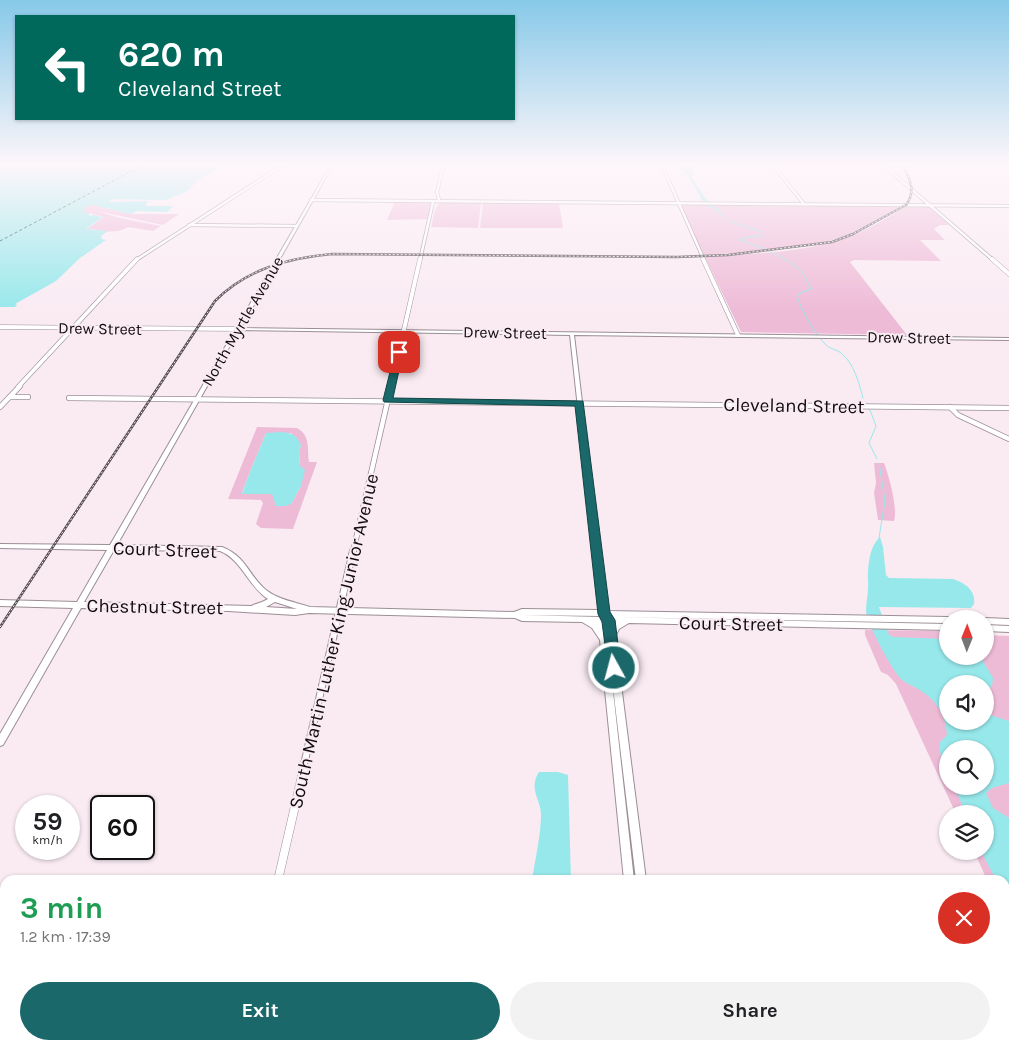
<!DOCTYPE html>
<html lang="en">
<head>
<meta charset="utf-8">
<style>
  body { margin:0; font-family:Karla,sans-serif; background:#f2f2f2; color:#202124; height:100vh; display:flex; flex-direction:column; font-size:19px; white-space:nowrap }
  * { box-sizing:border-box; margin:0 }
  p { font-size:16px; color:#757577 }
  .icon { flex:none; width:28px; height:28px; fill:none; stroke:currentColor; stroke-width:2; stroke-linecap:round; stroke-linejoin:round }
  .map { position:relative; flex:1; overflow:hidden }
  .panel { position:absolute; left:0px; top:875px; width:1010px; height:175px; display:flex; flex-direction:column; background:#fff; border-radius:15px 15px 0 0; box-shadow:0 1px 4px #0004 }
  .panel>* { flex:none }
  .banner { position:absolute; left:15px; top:15px; width:500px; height:105px; border-radius:0px; box-shadow:0 1px 4px #0004; background:#00695c; color:#fff; overflow:hidden }
  .needle { width:32px; rotate:1deg }
  .fabs { position:absolute; left:939px; top:610px; display:grid; gap:10px }
  .fabs a { display:grid; place-items:center; width:55px; height:55px; border-radius:50%; background:#fff; box-shadow:0 1px 4px #0004; font-size:25px }
  .speed { position:absolute; left:15px; top:795px; display:flex; gap:10px; font-size:25px; font-weight:700; text-align:center }
  .speed>* { display:grid; place-content:center; width:65px; height:65px; border-radius:50%; background:#fff; box-shadow:0 1px 4px #0004; line-height:1 }
  .speed small { font-size:12px; font-weight:400 }
  .speed .limit { border:2px solid #111; border-radius:8px; background:#fff; color:#111 }
  .pin { position:absolute; display:grid; place-items:center; width:42px; height:42px; color:#fff; margin:-21px; border-radius:10px; box-shadow:0 2px 8px #0006 }
  .me { position:absolute; width:55px; margin:-28px; rotate:353deg; stroke-linejoin:round; filter:drop-shadow(0 0 4px #0008) }
  .turn { display:flex; align-items:center; gap:18px; height:105px; padding:0 20px; font-size:22px }
  .turn .icon { width:65px; height:65px; stroke-width:2.5 }
  .turn b { display:block; font-size:35px; line-height:42px }
  .round { display:grid; place-items:center; flex:none; width:52px; height:52px; border-radius:26px; background:#f2f2f2 }
  .overview { display:flex; align-items:center; justify-content:space-between; height:85px; padding:0 20px }
  h1 { font-size:30px; font-weight:700; line-height:38px; color:#1e9e55 }
  .primary-button { display:flex; gap:10px; margin-top:auto; padding:10px 20px }
  .primary-button a { flex:1; height:58px; border-radius:30px; background:#1a686a; color:#fff; font-size:20px; font-weight:700; line-height:58px; text-align:center }
  .primary-button a+a { background:#f2f2f2; color:#202124 }
  .map>svg:first-child { display:block }
</style>
</head>
<body>
<div class="map">
<svg width="1009" height="1050" viewBox="0 0 1009 1050">
  <rect width="100%" height="100%" fill="#faebf3"/>
  <g fill="#eebbd7" fill-rule="evenodd">
    <path d="M774,163H880L884,166H776Z"/>
    <path d="M395,201L432,202L428,219L387,220Z"/>
    <path d="M439,203H481L478,228L431,227L435,210Z"/>
    <path d="M483,203H559L563,228H480Z"/>
    <path d="M688,204L903,206C881,219 855,234 830,241C791,251 744,252 704,255L680,206Z"/>
    <path d="M93,205L130,214H179L163,225L97,211L120,218L161,226L153,231L128,227C115,235 102,230 87,229L104,217L84,212L85,207Z"/>
    <path d="M907,206L929,207L949,225H940L934,229L945,240H920L941,261L854,260L850,262L907,335L741,332L705,257C747,254 802,253 842,239C865,232 887,218 907,206Z"/>
    <path d="M257,427L297,428C311,436 307,449 309,462H317L293,529L261,528L256,524L263,503L261,500L228,499ZM266,433H291L301,445L299,452L301,486L291,504L272,494L242,493C249,472 258,454 266,433Z"/>
    <path d="M874,463H884C889,476 898,508 894,521L878,520L874,493L876,483Z"/>
    <path d="M865,630L947,631L948,656H985V635L1009,636V926L1005,919V880H987L974,851H985V814H956L896,684L888,675L881,672L865,635ZM948,684H985V721H948ZM948,749H985V786H948Z"/>
  </g>
  <g fill="#97e8eb">
    <path d="M0,163H229L201,178L187,191L166,200L113,199L109,202L148,201L145,206H173L167,212L137,211L131,214L93,205L85,207L84,212L90,214L89,216L93,215L103,217L86,229L108,231L102,235L101,239L106,240L80,258L56,281L15,304L17,305L15,307H0Z"/>
    <path d="M656,163H694L692,178L710,205L718,209L728,221L715,209L706,206L688,176L681,169L676,166Z"/>
    <path d="M281,432C292,433 296,434 301,445L299,452L300,466L305,470L301,486L291,504L285,506H276L272,494H242C249,472 258,454 266,433Z"/>
    <path d="M880,537L883,547L886,575L889,578L953,579C965,583 976,590 974,604L971,608L879,607L889,635L893,637L947,639L948,656H980L993,678L992,686L990,688H985V684H948V721H985V710L993,716L1009,721V783L992,788L986,793L993,808L1009,818V909L1005,901V880H996L981,851H985V814H966L954,786H985V749H948L947,776L942,765L939,743L947,735C946,718 938,702 924,693C917,687 908,685 901,679C892,670 867,624 866,611C866,601 869,591 868,580C868,566 869,547 880,537Z"/>
    <path d="M539,772H558L568,775L571,880H527L533,874C536,855 541,834 541,814C541,800 528,789 539,772Z"/>
  </g>
  <g fill="none" stroke-linecap="round" stroke-linejoin="round">
    <g stroke="#97e8eb" stroke-width="1">
      <path d="M728,221L762,232V236L747,237L739,240C756,245 795,260 804,275C807,280 808,284 811,289L800,293L797,297C804,314 812,330 825,344C829,349 836,349 841,353C854,363 859,383 863,398"/>
      <path d="M870,410L876,426L869,443L877,459"/>
      <path d="M879,463L885,501L879,538"/>
    </g>
    <path stroke="#1e4546" stroke-width="1" stroke-dasharray="3 2.5" stroke-linecap="butt" d="M0,241L147,163"/>
    <defs>
      <g id="minor-far4">
        <path d="M661,163L704,260"/>
        <path d="M771,163L804,204"/>
        <path d="M881,163L993,260"/>
        <path d="M311,200L420,201"/>
        <path d="M439,200L437,192L444,163"/>
        <path d="M419,201L1009,206"/>
        <path d="M189,225L296,226"/>
        <path d="M136,260L286,163"/>
        <path d="M420,260L433,202"/>
      </g>
      <g id="minor-far3">
        <path d="M703,259L738,335"/>
        <path d="M992,259L1009,274"/>
        <path d="M0,327L237,329"/>
        <path d="M18,387L137,259"/>
        <path d="M391,387L420,259"/>
      </g>
      <g id="minor-far2">
        <path d="M10,397H28"/>
        <path d="M69,398L1009,408"/>
        <path d="M0,407L20,386"/>
        <path d="M950,407L958,415L1009,439"/>
        <path d="M353,552L391,386"/>
      </g>
      <path id="minor-far1" d="M303,769L353,551"/>
      <g id="minor">
        <path d="M278,880L304,767"/>
        <path d="M0,913H5"/>
        <path d="M1005,939H1009"/>
        <path d="M239,1050L240,1045"/>
      </g>
      <g id="major">
        <path d="M332,163H334L241,328L1009,338V340L574,335L607,611L948,617L951,619H948V623L610,617L948,624V630L629,623L619,629L615,637L646,880H636L607,637L634,880H624L600,640L592,628L582,622L522,621L515,618L309,613L295,615L228,611L81,608L3,745L0,746V734L73,608L0,606V600L77,602L107,550L0,548V544L110,545ZM239,330L570,335L600,610L522,609L514,612L310,607C295,602 279,600 266,590C248,575 247,557 222,547L117,545ZM114,550L220,551C242,560 248,586 268,599L262,602L253,605L252,606L84,602ZM275,602L297,609L266,607ZM523,615L600,616V617Z"/>
        <path d="M985,618L1009,619V625L985,624V619H983Z"/>
        <path d="M985,625L1009,626V632L985,631Z"/>
        <path d="M640,1045H652L653,1050H641Z"/>
        <path d="M654,1045H666L667,1050H655Z"/>
      </g>
    </defs>
    <use href="#minor-far4" stroke="#9b8e95" stroke-width="4"/>
    <use href="#minor-far3" stroke="#9b8e95" stroke-width="5"/>
    <use href="#minor-far2" stroke="#9b8e95" stroke-width="6"/>
    <use href="#minor-far1" stroke="#9b8e95" stroke-width="8"/>
    <use href="#minor" stroke="#9b8e95" stroke-width="9"/>
    <use href="#major" stroke="#9b8e95" stroke-width="2"/>
    <use href="#minor-far4" stroke="#fff" stroke-width="2.5"/>
    <use href="#minor-far3" stroke="#fff" stroke-width="4"/>
    <use href="#minor-far2" stroke="#fff" stroke-width="4.5"/>
    <use href="#minor-far1" stroke="#fff" stroke-width="6"/>
    <use href="#minor" stroke="#fff" stroke-width="8"/>
    <use href="#major" fill="#fff" fill-rule="evenodd"/>
    <defs>
      <path id="rail" d="M0,627L215,301C247,269 288,258 332,254L677,257L728,255L832,242L853,234L906,205C917,190 909,178 902,163"/>
    </defs>
    <use href="#rail" stroke="#554d52" stroke-width="2.5"/>
    <use href="#rail" stroke="#faebf3" stroke-width="1" stroke-dasharray="2" stroke-linecap="butt"/>
  </g>
  <linearGradient id="sky" x2="0" y2="1"><stop stop-color="#87c9e9"/><stop offset="0.53" stop-color="#fdf6fa"/><stop offset="1" stop-color="#fdf6fa" stop-opacity="0"/></linearGradient>
  <rect width="1009" height="310" fill="url(#sky)"/>
  <path fill="#1a686a" stroke="#114445" d="M399,350L403,352L393,398L583,401L610,612L615,620L621,668L619,672L614,674L610,672L608,668L602,622L598,614L575,406L384,402L383,400L395,352Z"/>
  <g text-anchor="middle" stroke-width="4" stroke-linejoin="round" paint-order="stroke">
    <g font-size="16" fill="#100b0e" stroke="#faebf3">
      <text transform="translate(242 321) rotate(-60)" y="6">North Myrtle Avenue</text>
      <text transform="translate(100 328) rotate(1)" y="6">Drew Street</text>
      <text transform="translate(505 332) rotate(1)" y="6">Drew Street</text>
      <text transform="translate(909 337) rotate(1)" y="6">Drew Street</text>
    </g>
    <g font-size="19" fill="#100b0e" stroke="#faebf3">
      <text transform="translate(794 405) rotate(1)" y="7">Cleveland Street</text>
      <text transform="translate(165 549) rotate(2)" y="7">Court Street</text>
      <text transform="translate(155 606) rotate(1)" y="7">Chestnut Street</text>
      <text transform="translate(731 623) rotate(1)" y="7">Court Street</text>
      <text transform="translate(333 641) rotate(-77)" y="7">South Martin Luther King Junior Avenue</text>
    </g>
  </g>
</svg>
<div class="fabs">
<a><svg class="needle" viewBox="-14 -14 28 28"><path d="M0-13l5 13h-10z" fill="#e53935"/><path d="M0 13l5-13h-10z" fill="#757577"/></svg></a>
<a><svg class="icon" aria-label="sound" viewBox="0 0 24 24"><path d="M4 9h4l5-4v14l-5-4H4zM17 9q2 3 0 6"/></svg></a>
<a><svg class="icon" aria-label="search" viewBox="0 0 24 24"><circle cx="10" cy="10" r="6"/><path d="M15 15l6 6"/></svg></a>
<a><svg class="icon" aria-label="layers" viewBox="0 0 24 24"><path d="M12 4l9 5-9 5-9-5zM3 14l9 5 9-5"/></svg></a>
</div>
<div class="speed"><div>59<small>km/h</small></div><div class="limit">60</div></div>
<div class="pin" style="left:399px;top:352px;background:#d93025"><svg class="icon" aria-label="arrive" viewBox="0 0 24 24"><path d="M6 21V4h12l-3 4 3 4H6"/></svg></div>
<svg class="me" style="left:614px;top:668px" viewBox="-20 -20 40 40"><circle r="17" fill="#1a686a" stroke="#fff" stroke-width="3"/><path d="M0-11L8 9 0 5-8 9z" fill="#fff"/></svg>
<div class="banner">
<div class="turn"><svg class="icon" aria-label="left" viewBox="0 0 24 24"><path d="M17 20v-9H6M10 6l-5 5 5 5"/></svg><div><b>620 m</b>Cleveland Street</div></div>
</div>
<section class="panel">
<div class="overview"><div><h1>3 min</h1><p>1.2 km · 17:39</p></div><a class="round" style="background:#d93025;color:#fff"><svg class="icon" aria-label="close" viewBox="0 0 24 24"><path d="M6 6l12 12M18 6L6 18"/></svg></a></div>
<div class="primary-button"><a>Exit</a><a>Share</a></div>
</section>
</div>
</body>
</html>
